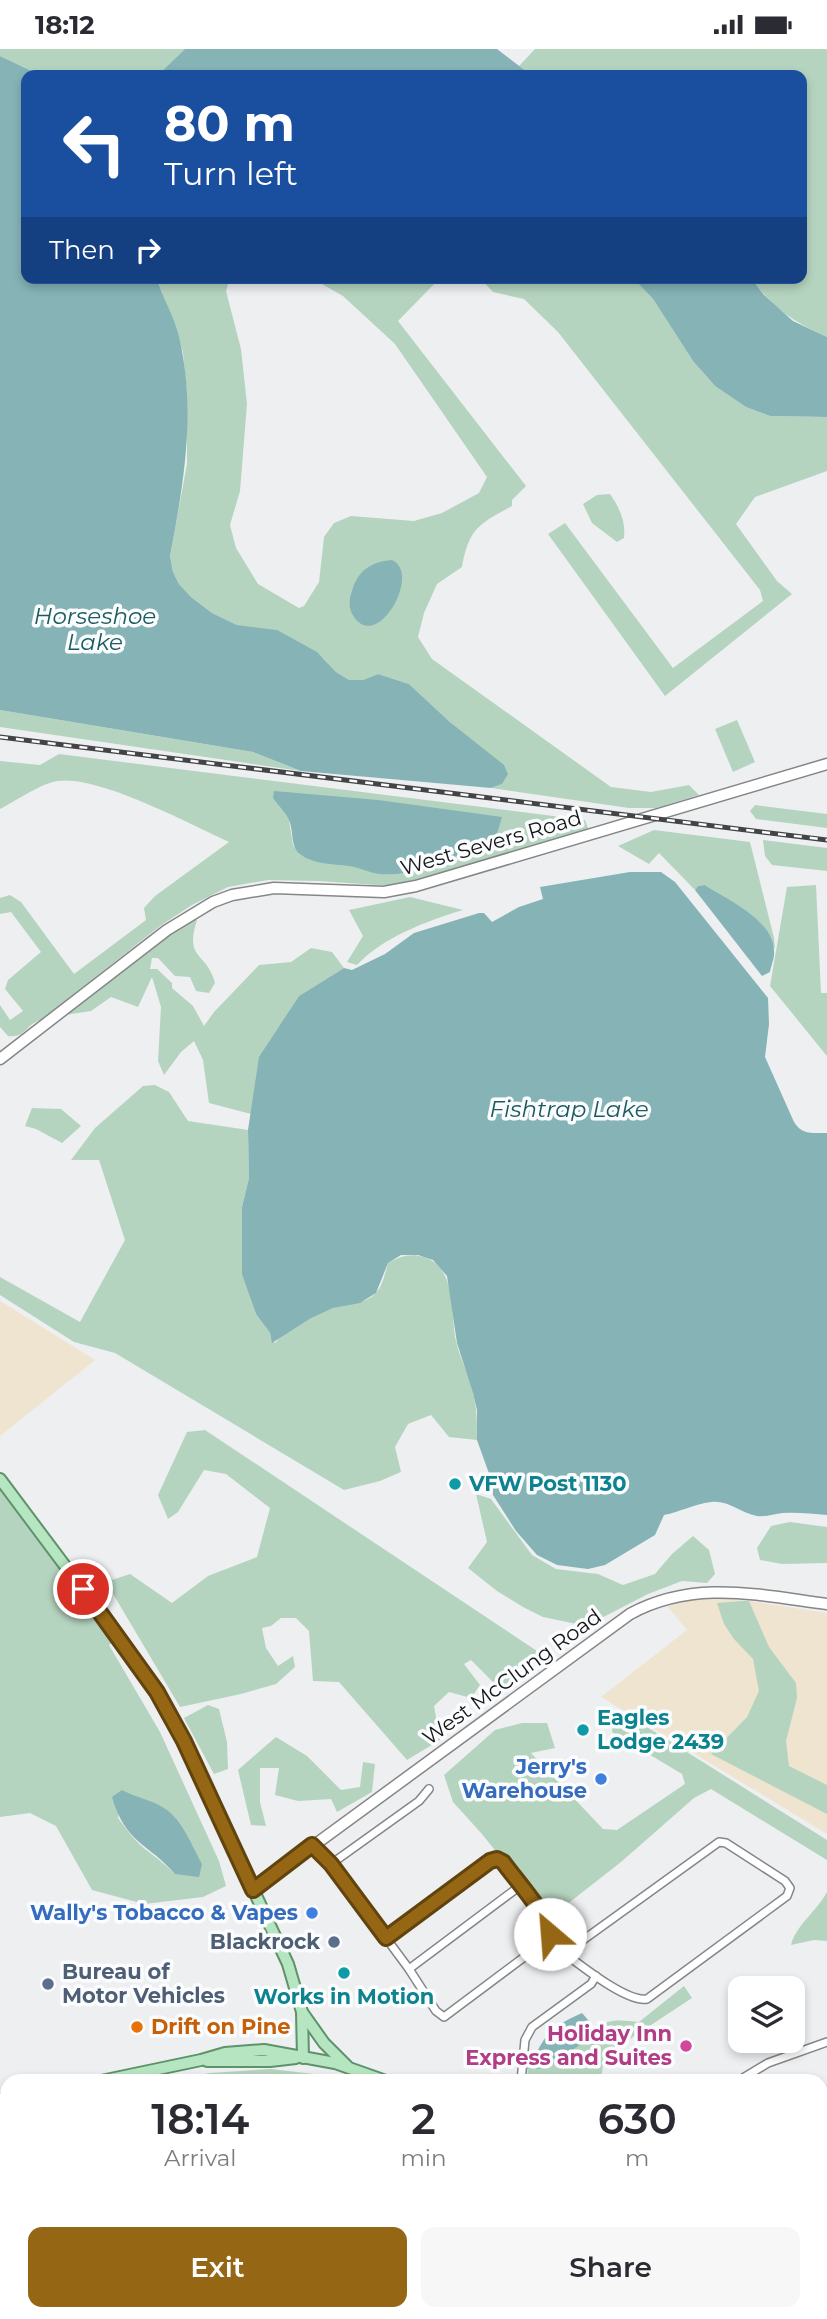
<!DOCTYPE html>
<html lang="en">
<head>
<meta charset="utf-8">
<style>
  body { margin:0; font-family:Montserrat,sans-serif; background:#f7f7f7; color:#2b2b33; height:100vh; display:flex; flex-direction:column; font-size:26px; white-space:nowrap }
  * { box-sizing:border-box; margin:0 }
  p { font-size:23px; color:#7c7c81 }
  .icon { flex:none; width:38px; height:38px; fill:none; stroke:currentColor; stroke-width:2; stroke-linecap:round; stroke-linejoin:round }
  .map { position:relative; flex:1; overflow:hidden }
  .sheet { position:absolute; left:0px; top:2025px; width:828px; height:247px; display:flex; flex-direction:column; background:#fff; border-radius:21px 21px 0 0; box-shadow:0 4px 10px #0003 }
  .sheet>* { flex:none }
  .guide { position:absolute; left:21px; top:21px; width:786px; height:214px; border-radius:14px; box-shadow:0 4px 10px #0003; background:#1a4fa0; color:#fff; overflow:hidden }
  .fabs { position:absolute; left:728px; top:1927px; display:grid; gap:14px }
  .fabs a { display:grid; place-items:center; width:77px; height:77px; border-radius:14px; background:#fff; box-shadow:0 4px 10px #0003; font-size:35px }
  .pin { position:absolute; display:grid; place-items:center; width:60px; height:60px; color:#fff; margin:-30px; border:4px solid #fff; border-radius:50%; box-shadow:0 2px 7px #0007 }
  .me { position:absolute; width:77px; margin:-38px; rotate:333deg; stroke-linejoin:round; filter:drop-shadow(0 0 5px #0008) }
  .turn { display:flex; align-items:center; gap:24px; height:147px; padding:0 28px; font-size:32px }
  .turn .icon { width:91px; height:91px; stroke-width:2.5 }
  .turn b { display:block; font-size:49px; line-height:60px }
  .then { display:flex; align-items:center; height:66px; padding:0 28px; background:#0003; gap:14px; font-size:26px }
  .eta { display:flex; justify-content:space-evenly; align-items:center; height:119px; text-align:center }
  .eta b { font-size:42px; font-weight:600; line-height:49px }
  .primary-button { display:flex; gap:14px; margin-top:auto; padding:14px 28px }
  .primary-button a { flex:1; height:80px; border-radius:14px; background:#956714; color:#fff; font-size:28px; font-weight:600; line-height:80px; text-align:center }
  .primary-button a+a { background:#f7f7f7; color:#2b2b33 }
  .status { display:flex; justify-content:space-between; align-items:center; height:49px; padding:0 35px; background:#fff; direction:ltr }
  .status svg { height:19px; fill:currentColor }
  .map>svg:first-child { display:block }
</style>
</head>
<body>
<div class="status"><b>18:12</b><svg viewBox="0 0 49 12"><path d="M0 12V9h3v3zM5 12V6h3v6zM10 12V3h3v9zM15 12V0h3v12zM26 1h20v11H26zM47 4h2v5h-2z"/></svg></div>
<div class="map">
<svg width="827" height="2270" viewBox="0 0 827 2270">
  <rect width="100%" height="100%" fill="#eeeff1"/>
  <g fill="#efe4cf">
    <path d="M0,1252L95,1311L0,1387Z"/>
    <path d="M716,1547L827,1564V1785L601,1648L687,1581L666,1555L685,1550Z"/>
  </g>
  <g fill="#b5d4bf" fill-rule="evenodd">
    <path d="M0,0H185L158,26H40L0,7Z"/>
    <path d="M535,0H827V288C791,271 775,261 751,229H802V26H531L519,17Z"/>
    <path d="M157,229H230L226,242L241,300L247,355L240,442L230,476L236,499L258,535L299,559L304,557L319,533L324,488L334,474L351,467L414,472L442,464L479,444L487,428L395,295L343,247L315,231L299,229H440L398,272L526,437L512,451V457C479,475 469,479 462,518L437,535L424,564L418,588L432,610L611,738L651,743L689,736L699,746L656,759H629L491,739L502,735L451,674L409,635L378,625L363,631H349L336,623L323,609L237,576L212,564L191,548L179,535L173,523L170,507L187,415V345L183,303Z"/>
    <path d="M480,229H633L653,250L693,312L715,337L746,358L770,367L827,368V422L755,448L736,475L777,532L792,545L665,647L548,485L565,474L673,619L763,552L760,541L558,283L524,250L493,243Z"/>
    <path d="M610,445C619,458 626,472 624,489L617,493L592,474L583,455L597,446Z"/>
    <path d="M0,661L253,703L301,722L0,678Z"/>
    <path d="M737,671L755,713L733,723L715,680Z"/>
    <path d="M59,705L585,771L589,782L392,837L318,832L268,831L228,838L192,856L160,877L41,971C25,975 27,989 8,987L0,978V956L10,971L23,962L5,940L8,931L41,903L11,863L0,865V849L10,846L21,853L74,925L146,871L144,859L155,847L229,793C190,775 98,726 58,732C41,734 16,752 0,760V712L40,716ZM289,771L379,825L353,817L311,811L299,805L293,796Z"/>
    <path d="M755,756L827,765V779L756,770L750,762Z"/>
    <path d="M654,781L750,793L774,889L775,900C759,864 736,856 705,836L698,837L695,841L659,804L649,815L618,797Z"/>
    <path d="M763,791L827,799V822L772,816L765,807Z"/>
    <path d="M816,836L821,944H827V1007L770,937L787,838Z"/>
    <path d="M410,848L463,861C427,872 383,888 357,916L347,913L363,887L349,861Z"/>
    <path d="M190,871H197C184,912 207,902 215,934L209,944L196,942L190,928L175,927L158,909H152L150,920H157L172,934V939L193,957L204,977L214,963L259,916L291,913L311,899L332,903L344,919L299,947L260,1008L251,1065L209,1054L203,1011L194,992L181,1003L164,1026L158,1012L161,958L152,928L138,958L111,948L91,962L65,966L145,903Z"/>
    <path d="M155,1036L169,1043L188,1072L248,1081L249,1129L242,1158L250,1247L256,1265L270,1284L271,1290L275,1294C288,1279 314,1265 333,1259C347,1254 363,1256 375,1245C383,1237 385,1224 388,1214C401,1207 410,1204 424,1208C457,1219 450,1264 456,1292C460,1310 469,1326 473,1343C477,1359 477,1375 477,1391L449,1388L431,1366L408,1375L395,1398L401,1423L380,1432L344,1441L115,1304L74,1293L0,1246V1228L80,1273L125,1191L99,1111H71L95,1079L143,1037Z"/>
    <path d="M32,1059L61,1060L81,1077L62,1094L36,1080L25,1077Z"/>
    <path d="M205,1381L543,1606L535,1619L499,1639L471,1611L464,1615L480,1636L471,1649L449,1643L434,1657L440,1691L407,1711L339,1633L313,1632L309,1582L296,1569H281L271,1577L262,1579L266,1599L278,1617L293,1607L295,1618L276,1635L241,1645L180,1658L106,1533L130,1525L172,1554L208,1527L257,1508L270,1459L226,1425L204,1421L178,1463L168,1470L158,1446L187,1383Z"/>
    <path d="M0,1442L114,1592L109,1596L160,1683L219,1812L226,1837L203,1848L144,1855L92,1841L56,1777L30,1764L0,1768ZM122,1742L164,1759L175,1769L190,1793L175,1825C166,1816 159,1811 149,1803C136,1794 127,1781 118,1769Z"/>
    <path d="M476,1445L491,1450L532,1506L556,1520L598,1525L623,1536L655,1525L672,1505L693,1487L709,1501L715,1525L707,1534L682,1532L648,1545L586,1577L543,1568L523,1558L497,1542L468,1519L487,1493Z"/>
    <path d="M790,1473L827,1478V1514L782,1515L760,1511L757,1499L771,1477Z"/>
    <path d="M742,1552H749L769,1598L796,1634L797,1649L786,1692L789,1717L827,1736V1765L711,1705L747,1668L759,1642L753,1610L734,1590L724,1575L717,1554Z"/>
    <path d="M208,1656L219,1660L227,1693L228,1720L214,1725L184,1669Z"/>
    <path d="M628,1666L827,1791V1811L711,1740L694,1749L621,1813L561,1860L543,1861L482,1785L453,1753L444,1726L495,1681L522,1674H547L555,1699L531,1704L603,1780L617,1781L685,1735L682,1725L612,1683L613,1677Z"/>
    <path d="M276,1688L307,1707L341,1741L360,1738L363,1713L375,1715L372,1743L337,1763L331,1750L298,1752L275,1746L279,1719H260V1753L266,1777L251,1776L238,1721Z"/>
    <path d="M827,1843V1892L814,1891L791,1896C796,1876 817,1862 827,1843Z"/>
    <path d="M684,1937L692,1949L604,2007L602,2024L596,2032H528L527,2014L533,2011L536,2020L592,1987L591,1982C607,1969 619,1971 639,1973Z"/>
    <path d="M271,2020L331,2027L346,2032H163L210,2024Z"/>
    <path d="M573,2264L657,2265L663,2270H566Z"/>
  </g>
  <g fill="#85b3b6">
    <path d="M185,0H497L531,26H158Z"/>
    <path d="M0,7L40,26H26V229H157C162,248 173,265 178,284C197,358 184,434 170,507L173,523L179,535L191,548L212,564L237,576L277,581L317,603L336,623L349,631H363L378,625L409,635L451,674L504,716L508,725L502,735L491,739L301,722L253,703L0,661Z"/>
    <path d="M633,229H751L764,246L793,272L827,288V368L770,367L746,358L715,337L693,312L653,250Z"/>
    <path d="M392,511C422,524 378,603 354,568C348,559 349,551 352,542C358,521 371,513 392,511Z"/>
    <path d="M274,742L378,751L502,768L497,785C462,806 422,828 380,825C369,824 359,818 348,817C334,815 313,815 301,806C290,799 294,782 289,771C286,764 278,756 273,749Z"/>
    <path d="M630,823H661L675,833L768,949L769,975L765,1008L794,1073C802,1086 812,1084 827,1084V1466C813,1465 798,1463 783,1464C774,1465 767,1468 757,1467C740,1464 729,1451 711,1453C694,1455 680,1463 664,1466L655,1486L605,1516L588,1520L557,1516L537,1506L516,1482L493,1446L491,1430L477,1391V1361L473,1344L457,1294L447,1227L433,1211L418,1206H401L388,1214L376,1244L360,1254L333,1259L311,1269L272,1294L270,1284L256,1265L242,1225V1158L249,1129L248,1081L259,1008L299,947L344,919L352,921L385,905L414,884L479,864H484L492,873L519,858L543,850L540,838Z"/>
    <path d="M705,836C726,850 774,871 774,902C775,908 771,917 770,923L762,927L695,841L698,837Z"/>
    <path d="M122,1741C135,1748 152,1751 164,1759C182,1770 192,1797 202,1815L199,1828L175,1825C148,1794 125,1794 112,1748Z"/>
    <path d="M582,1964L589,1972L592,1987L549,2018L536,2020L533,2011C546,1983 553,1977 582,1964Z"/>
    <path d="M7,2112V2264H496L502,2269L508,2270H0V2115Z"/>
  </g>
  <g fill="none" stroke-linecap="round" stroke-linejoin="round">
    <defs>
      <g id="street">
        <path d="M312,1796L331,1815L409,1920L436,1962L444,1968L547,1891C549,1887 550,1885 549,1880C545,1864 514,1829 503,1813L497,1810L490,1812L386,1889"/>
        <path d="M331,1815L419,1752L429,1740"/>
        <path d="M547,1891C568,1906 624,1954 647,1950L787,1847L790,1839L785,1832L726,1794L719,1793L565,1904"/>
        <path d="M409,1920L520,1837"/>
        <path d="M521,2032L525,1991L532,1978L591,1935L596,1927"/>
        <path d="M738,2032L768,2014L827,1993"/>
        <path d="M0,2073L7,2072"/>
      </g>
      <g id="secondary">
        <path d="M0,1010L167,881L213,853L232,846L274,839L384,843L416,837L827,715"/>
        <path d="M253,1841L630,1565C694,1530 758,1546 827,1555"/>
      </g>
      <g id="primary">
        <path d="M0,1430L140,1617L184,1692L288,1915L302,1963L303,2009"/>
        <path d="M302,1963L324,1994L347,2017"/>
        <path d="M207,2012H270L296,2009"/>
        <path d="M101,2032L201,2011L225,2004L264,2001L335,2014L386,2032"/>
        <path d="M0,2050L7,2049"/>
        <path d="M674,2264L681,2270"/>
      </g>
    </defs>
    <use href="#street" stroke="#858688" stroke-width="10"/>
    <use href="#secondary" stroke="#858688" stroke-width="13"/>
    <use href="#primary" stroke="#5e926a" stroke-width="14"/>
    <use href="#street" stroke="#fff" stroke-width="7"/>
    <use href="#secondary" stroke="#fff" stroke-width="10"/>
    <use href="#primary" stroke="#b6e5c1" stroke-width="10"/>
    <defs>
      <path id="rail" d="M0,688L827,791"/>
    </defs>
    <use href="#rail" stroke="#434445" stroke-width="5"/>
    <use href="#rail" stroke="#fbfcfe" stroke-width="2.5" stroke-dasharray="8" stroke-linecap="butt"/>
  </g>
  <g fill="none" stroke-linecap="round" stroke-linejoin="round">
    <defs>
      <path id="route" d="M83,1540L157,1643L184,1692L253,1841L312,1796L331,1815L386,1889L490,1812L497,1810L503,1813C515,1830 548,1866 550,1885"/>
    </defs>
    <use href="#route" stroke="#61430d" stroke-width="18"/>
    <use href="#route" stroke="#956714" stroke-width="12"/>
  </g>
  <g fill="#0f9aa8" stroke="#fbfcfe" stroke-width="2.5">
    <circle cx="455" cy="1435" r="7"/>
    <circle cx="583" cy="1681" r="7"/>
    <circle cx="344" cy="1924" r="7"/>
  </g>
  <g fill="#3f7fe0" stroke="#fbfcfe" stroke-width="2.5">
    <circle cx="601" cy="1730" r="7"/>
    <circle cx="312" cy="1864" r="7"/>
  </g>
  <g fill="#5c6f8a" stroke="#fbfcfe" stroke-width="2.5">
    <circle cx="334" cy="1893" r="7"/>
    <circle cx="48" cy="1935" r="7"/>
  </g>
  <circle fill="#e8710a" stroke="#fbfcfe" stroke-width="2.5" cx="137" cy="1978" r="7"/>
  <circle fill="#d1479c" stroke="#fbfcfe" stroke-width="2.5" cx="686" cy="1997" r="7"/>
  <g text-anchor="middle" stroke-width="7" stroke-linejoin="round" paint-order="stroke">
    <g font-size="21" fill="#151616" stroke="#fbfcfe">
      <text transform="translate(491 794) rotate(-16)" y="7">West Severs Road</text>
      <text transform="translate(512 1628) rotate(-36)" y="7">West McClung Road</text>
    </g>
    <g font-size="21" font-weight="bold" fill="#0d838f" stroke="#fbfcfe" text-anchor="start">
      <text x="469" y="1442">VFW Post 1130</text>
      <text x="597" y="1676">Eagles<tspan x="597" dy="24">Lodge 2439</tspan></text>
      <text x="344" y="1955" text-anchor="middle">Works in Motion</text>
    </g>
    <g font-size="21" font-weight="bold" fill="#366cbe" stroke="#fbfcfe" text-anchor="end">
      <text x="587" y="1725">Jerry's<tspan x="587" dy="24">Warehouse</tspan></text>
      <text x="298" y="1871">Wally's Tobacco &amp; Vapes</text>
    </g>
    <g font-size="21" font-weight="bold" fill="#4e5e75" stroke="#fbfcfe" text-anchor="end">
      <text x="320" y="1900">Blackrock</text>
      <text x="62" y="1930" text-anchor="start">Bureau of<tspan x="62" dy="24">Motor Vehicles</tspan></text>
    </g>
    <g font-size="21" font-weight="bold" fill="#c56008" stroke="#fbfcfe" text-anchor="start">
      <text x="151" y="1985">Drift on Pine</text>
    </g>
    <g font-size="21" font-weight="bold" fill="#b23c85" stroke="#fbfcfe" text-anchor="end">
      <text x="672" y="1992">Holiday Inn<tspan x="672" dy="24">Express and Suites</tspan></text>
    </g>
    <g font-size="23" font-style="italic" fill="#1b5b5f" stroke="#fbfcfe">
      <text x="95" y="575">Horseshoe<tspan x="95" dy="26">Lake</tspan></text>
      <text x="569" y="1068">Fishtrap Lake</text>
    </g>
  </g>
</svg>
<div class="fabs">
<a><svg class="icon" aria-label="layers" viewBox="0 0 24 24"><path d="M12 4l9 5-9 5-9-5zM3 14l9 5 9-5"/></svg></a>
</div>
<div class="pin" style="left:83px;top:1540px;background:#d93025"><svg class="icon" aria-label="arrive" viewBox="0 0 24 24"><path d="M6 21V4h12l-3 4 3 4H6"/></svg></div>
<svg class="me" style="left:550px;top:1885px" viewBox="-20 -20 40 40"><circle r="19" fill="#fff"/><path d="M0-13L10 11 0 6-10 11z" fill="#956714"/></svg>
<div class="guide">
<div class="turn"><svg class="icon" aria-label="left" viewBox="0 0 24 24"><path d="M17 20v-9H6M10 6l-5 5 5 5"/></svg><div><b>80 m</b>Turn left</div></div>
<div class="then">Then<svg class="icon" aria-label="right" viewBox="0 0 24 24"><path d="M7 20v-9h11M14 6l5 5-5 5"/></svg></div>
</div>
<section class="sheet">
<div class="eta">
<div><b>18:14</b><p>Arrival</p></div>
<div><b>2</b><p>min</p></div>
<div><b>630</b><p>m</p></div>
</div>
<div class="primary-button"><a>Exit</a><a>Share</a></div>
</section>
</div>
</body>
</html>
